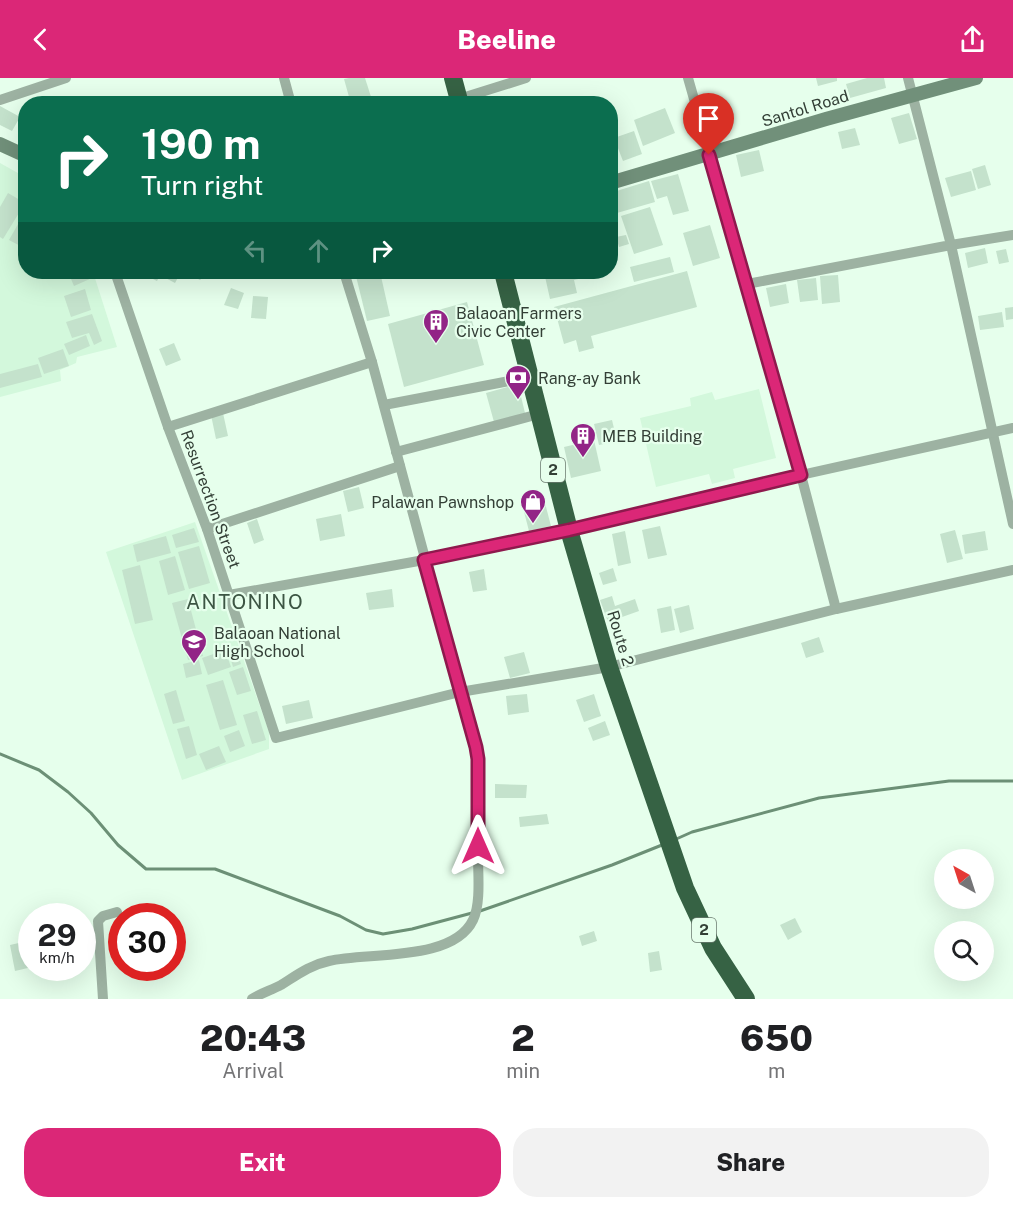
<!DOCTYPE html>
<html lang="en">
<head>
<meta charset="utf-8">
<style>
  body { margin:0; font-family:"Public Sans",sans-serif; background:#f2f2f2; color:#202124; height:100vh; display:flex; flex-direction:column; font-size:22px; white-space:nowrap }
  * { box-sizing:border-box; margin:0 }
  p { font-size:20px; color:#757577 }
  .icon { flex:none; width:33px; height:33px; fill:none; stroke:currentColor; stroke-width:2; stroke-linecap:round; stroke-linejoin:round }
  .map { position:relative; height:921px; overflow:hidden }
  .drawer { display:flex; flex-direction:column; background:#fff; flex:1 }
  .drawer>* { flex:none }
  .banner { position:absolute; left:18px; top:18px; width:600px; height:183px; border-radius:24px; box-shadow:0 6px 24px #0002; background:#0b6e4f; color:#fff; overflow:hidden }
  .needle { width:39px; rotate:321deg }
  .buttons { position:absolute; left:934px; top:771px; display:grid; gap:12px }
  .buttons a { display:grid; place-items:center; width:60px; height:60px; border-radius:50%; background:#fff; box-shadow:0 6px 24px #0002; font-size:30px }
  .speed { position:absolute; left:18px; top:825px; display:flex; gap:12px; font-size:30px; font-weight:700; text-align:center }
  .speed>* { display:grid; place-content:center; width:78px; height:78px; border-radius:50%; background:#fff; box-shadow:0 6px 24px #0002; line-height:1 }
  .speed small { font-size:15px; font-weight:400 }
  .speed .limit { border:9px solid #d22; background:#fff; color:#111 }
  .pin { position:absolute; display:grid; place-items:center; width:51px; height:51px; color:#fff; margin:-62px -26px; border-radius:50% 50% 50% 0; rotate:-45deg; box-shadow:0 0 6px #0007 }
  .pin .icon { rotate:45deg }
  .me { position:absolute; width:66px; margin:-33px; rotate:0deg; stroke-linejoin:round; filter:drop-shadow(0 0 4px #0008) }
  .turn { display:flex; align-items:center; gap:21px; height:126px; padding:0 24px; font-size:27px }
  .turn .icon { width:78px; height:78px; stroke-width:2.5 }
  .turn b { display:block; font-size:42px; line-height:51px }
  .lanes { display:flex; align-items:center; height:57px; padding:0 24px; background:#0003; justify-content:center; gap:30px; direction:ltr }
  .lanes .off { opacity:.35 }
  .eta { display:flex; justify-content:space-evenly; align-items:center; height:102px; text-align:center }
  .eta b { font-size:36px; font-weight:800; line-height:42px }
  .primary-button { display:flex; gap:12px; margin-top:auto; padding:12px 24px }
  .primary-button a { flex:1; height:69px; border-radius:24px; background:#db2777; color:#fff; font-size:24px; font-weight:800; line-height:69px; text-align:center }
  .primary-button a+a { background:#f2f2f2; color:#202124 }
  header { display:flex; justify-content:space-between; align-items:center; height:78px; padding:0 24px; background:#db2777; color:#fff; font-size:27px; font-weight:800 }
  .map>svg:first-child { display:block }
</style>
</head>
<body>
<header><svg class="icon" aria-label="back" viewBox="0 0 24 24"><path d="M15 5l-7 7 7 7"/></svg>Beeline<svg class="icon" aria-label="share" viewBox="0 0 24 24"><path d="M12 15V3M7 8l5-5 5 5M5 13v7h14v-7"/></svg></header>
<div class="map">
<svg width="1013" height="921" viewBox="0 0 1013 921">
  <rect width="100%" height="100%" fill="#e6ffec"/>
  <g fill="#d3f8dc">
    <path d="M0,85L25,99L26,194H93L117,269L77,279L76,285L60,292L61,303L0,319Z"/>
    <path d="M759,311L776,380L733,391L735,400L712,406L709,396L656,409L640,340L691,328L690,320L712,314L715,322Z"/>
    <path d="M195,444L269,654V671L182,702L106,474Z"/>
  </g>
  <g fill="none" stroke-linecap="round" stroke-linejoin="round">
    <g stroke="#6c9076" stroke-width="3">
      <path d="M0,676L39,692L68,714L91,735L118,767L146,791H215L340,838L366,852L383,856L412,851L472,835"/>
      <path d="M674,762L692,754L819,720L949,703H1013"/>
      <path d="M480,833L612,787L662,767"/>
    </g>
  </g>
  <g fill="#c4e2cc">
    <path d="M349,0H365L372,22L351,26L344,1Z"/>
    <path d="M816,0H837V3L818,8Z"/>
    <path d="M867,0H884L886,10L850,20L846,6Z"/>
    <path d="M501,18L503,26H478V25Z"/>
    <path d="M0,28L20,39L12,53L0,47Z"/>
    <path d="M665,30L675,55L643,68L634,42Z"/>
    <path d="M909,35L917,61L899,66L891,40Z"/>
    <path d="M855,50L860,67L842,71L838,54Z"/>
    <path d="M634,53L642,76L623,83L614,60Z"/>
    <path d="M759,72L764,93L741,99L736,77Z"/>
    <path d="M985,87L991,107L978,111L972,91Z"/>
    <path d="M971,93L976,112L951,119L945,100Z"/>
    <path d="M678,96L689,133L673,137L667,118L657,121L651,103Z"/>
    <path d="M649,103L655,124L610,137V115Z"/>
    <path d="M8,115L25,125L3,161L0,159V129Z"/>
    <path d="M650,129L663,167L634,176L621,138Z"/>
    <path d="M26,132V171L9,162Z"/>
    <path d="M710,147L720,180L693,188L683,155Z"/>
    <path d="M626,157L629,166L619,169L616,159Z"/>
    <path d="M985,170L988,185L968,190L965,175Z"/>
    <path d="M1006,171L1009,184L999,186L996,173Z"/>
    <path d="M670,179L674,194L634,204L630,189Z"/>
    <path d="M687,193L697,229L591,258L594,270L579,274L576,262L564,266L554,229Z"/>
    <path d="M68,194H90L92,200L74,208Z"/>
    <path d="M154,194H181L175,205L160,197L157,203L151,200Z"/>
    <path d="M185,194H209L200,202Z"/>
    <path d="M355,194H380L390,238L367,243Z"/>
    <path d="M544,194H586L587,199L574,202L577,215L550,221Z"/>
    <path d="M838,197L840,224L822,226L820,198Z"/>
    <path d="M816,200L818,222L800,224L797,202Z"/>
    <path d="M786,206L789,225L770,229L766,210Z"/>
    <path d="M231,210L244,215L238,231L224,227Z"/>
    <path d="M85,211L91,232L71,239L64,218Z"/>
    <path d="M253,218L268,219L266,241L251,240Z"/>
    <path d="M467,224L484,287L404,309L388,246Z"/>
    <path d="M1013,229V241L1006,242L1005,230Z"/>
    <path d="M1002,234L1004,249L980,252L978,238Z"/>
    <path d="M92,236L102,263L94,267L89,255L72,260L66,244Z"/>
    <path d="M86,257L90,268L69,277L64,266Z"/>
    <path d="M174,265L181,282L166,288L159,271Z"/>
    <path d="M63,271L69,288L44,296L38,280Z"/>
    <path d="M38,286L42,299L0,310V296Z"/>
    <path d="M518,306L525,335L494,344L486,315Z"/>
    <path d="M223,335L228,358L216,361L211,337Z"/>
    <path d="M612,342L617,363L599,367L594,346Z"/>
    <path d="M594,362L601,393L571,400L564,369Z"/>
    <path d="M359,409L364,430L348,434L343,413Z"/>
    <path d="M545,425L551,448L529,453L523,430Z"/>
    <path d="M341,436L345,458L320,463L316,441Z"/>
    <path d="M257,441L264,462L254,466L247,445Z"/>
    <path d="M660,448L667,477L648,481L642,452Z"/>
    <path d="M194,450L199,464L176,470L172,457Z"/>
    <path d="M955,452L963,481L947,485L940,456Z"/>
    <path d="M625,453L631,485L618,488L612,456Z"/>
    <path d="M985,453L988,472L965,476L962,457Z"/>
    <path d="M166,458L171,475L137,484L133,467Z"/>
    <path d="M199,468L210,505L189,511L178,474Z"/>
    <path d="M175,478L185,512L168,517L159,483Z"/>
    <path d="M140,487L153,542L135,546L122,492Z"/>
    <path d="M613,490L617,503L603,507L599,495Z"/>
    <path d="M484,491L487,512L473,514L469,494Z"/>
    <path d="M392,511L394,529L369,532L366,515Z"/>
    <path d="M612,518L615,528L635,521L639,533L608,544L600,522Z"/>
    <path d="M188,521L203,578L188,582L172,525Z"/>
    <path d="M689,527L694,551L680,555L674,531Z"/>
    <path d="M671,528L675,552L661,555L657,531Z"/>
    <path d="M819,559L824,574L806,580L801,565Z"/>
    <path d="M236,570L241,586L233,589L228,572Z"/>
    <path d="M225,572L231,589L208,597L202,580Z"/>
    <path d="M524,574L530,595L510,600L504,579Z"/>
    <path d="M199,582L202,596L186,600L183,586Z"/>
    <path d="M243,589L251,613L237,617L229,594Z"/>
    <path d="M223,602L237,647L220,652L206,607Z"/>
    <path d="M176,612L185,643L173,646L164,616Z"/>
    <path d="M527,616L529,634L508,637L506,618Z"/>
    <path d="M594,616L601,638L584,644L576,622Z"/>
    <path d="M309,622L313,640L286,646L282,628Z"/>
    <path d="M257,633L266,662L252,666L243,637Z"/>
    <path d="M605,643L610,657L593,663L588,650Z"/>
    <path d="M189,648L197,677L186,681L177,651Z"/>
    <path d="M239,652L245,668L230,674L224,658Z"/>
    <path d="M219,668L226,684L206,692L199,676Z"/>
    <path d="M495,706L527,707L526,720H495Z"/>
    <path d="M547,736L549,746L520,749L519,739Z"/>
    <path d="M795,840L802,854L788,862L780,847Z"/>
    <path d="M594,853L597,863L582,868L579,858Z"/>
    <path d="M32,862V889L15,893L10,867Z"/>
    <path d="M659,873L662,892L650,894L648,875Z"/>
  </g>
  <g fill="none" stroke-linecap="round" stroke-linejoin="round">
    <g stroke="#9db2a2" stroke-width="10">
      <path d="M284,0L291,26"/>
      <path d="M688,0L801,397L836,531"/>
      <path d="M0,22L66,0"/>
      <path d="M443,26L526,0"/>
      <path d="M1013,157L951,167L1013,446"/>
      <path d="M115,194L168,349L207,451L276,660L460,614L609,589L836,531L1013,492"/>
      <path d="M747,206L951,167L908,0"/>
      <path d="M384,327L530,299"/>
      <path d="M168,349L372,284"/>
      <path d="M396,374L539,336"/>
      <path d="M207,451L400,388"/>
      <path d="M229,517L424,482L569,452L801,397L1013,350"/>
      <path d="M103,921L98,843L103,838L117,834"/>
      <path d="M252,921C261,915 272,912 281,907C297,897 310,887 329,883C368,874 453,884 473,842C481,826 478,796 478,778C479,743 482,704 476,669L372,284L344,194"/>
    </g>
    <g stroke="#71907a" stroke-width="14">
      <path d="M0,66L26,78"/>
      <path d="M610,105L826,41L976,0"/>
    </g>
    <g stroke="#366244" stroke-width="18">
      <path d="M453,0L460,26"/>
      <path d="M503,194L569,452L609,589L685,810L713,870L746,921"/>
    </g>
  </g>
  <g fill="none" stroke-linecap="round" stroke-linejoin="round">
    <defs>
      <path id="route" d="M478,768V681L476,669L424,482L569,452L801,397L709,77"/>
    </defs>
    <use href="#route" stroke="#8e194d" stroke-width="15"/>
    <use href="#route" stroke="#db2777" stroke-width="10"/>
  </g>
  <defs>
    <symbol id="building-pin" viewBox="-11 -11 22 30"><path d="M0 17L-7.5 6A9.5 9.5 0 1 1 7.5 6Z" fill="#922486" stroke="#e6ffec"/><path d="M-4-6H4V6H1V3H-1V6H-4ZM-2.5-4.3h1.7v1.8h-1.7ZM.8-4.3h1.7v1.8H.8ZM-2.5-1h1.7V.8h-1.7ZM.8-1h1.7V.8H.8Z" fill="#fff"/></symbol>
    <symbol id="bank-pin" viewBox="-11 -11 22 30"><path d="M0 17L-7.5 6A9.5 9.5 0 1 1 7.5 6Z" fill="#922486" stroke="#e6ffec"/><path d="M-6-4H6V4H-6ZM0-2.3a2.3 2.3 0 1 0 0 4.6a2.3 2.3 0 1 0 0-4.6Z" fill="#fff"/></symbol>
    <symbol id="shop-pin" viewBox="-11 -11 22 30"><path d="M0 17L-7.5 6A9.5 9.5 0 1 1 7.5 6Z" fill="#922486" stroke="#e6ffec"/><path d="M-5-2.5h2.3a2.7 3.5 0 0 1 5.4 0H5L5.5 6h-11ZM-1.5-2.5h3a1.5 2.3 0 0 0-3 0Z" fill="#fff"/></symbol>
    <symbol id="school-pin" viewBox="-11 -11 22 30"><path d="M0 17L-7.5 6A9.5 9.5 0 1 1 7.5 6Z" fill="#922486" stroke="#e6ffec"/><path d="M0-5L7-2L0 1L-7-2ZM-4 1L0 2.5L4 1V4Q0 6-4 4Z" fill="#fff"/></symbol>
  </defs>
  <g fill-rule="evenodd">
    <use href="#building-pin" x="421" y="229" width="30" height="40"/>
    <use href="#bank-pin" x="503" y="285" width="30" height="40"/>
    <use href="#building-pin" x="568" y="343" width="30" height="40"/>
    <use href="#shop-pin" x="518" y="409" width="30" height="40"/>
    <use href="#school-pin" x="179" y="549" width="30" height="40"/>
  </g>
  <g text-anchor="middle" stroke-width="4.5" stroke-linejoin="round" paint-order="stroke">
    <g fill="#e6ffec" stroke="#69796d" stroke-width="1.5">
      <rect x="541" y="380" width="24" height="24" rx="4.5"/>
      <rect x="692" y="840" width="24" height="24" rx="4.5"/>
    </g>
    <g font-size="15" font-weight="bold" fill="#333f36">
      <text x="553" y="397">2</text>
      <text x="704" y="857">2</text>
    </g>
    <g font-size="16" fill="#333f36" stroke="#e6ffec">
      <text transform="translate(805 30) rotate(-17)" y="6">Santol Road</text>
      <text transform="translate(211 421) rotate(70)" y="6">Resurrection Street</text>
      <text transform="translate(621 560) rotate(73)" y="6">Route 2</text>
    </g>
    <g font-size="16" fill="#333f36" stroke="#e6ffec" text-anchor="start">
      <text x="456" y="241">Balaoan Farmers<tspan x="456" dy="18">Civic Center</tspan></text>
      <text x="538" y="306">Rang-ay Bank</text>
      <text x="602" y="364">MEB Building</text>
      <text x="514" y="430" text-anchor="end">Palawan Pawnshop</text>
      <text x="214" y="561">Balaoan National<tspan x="214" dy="18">High School</tspan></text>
    </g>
    <g font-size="20" letter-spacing="1.5" fill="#3c5543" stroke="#e6ffec">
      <text x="245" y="531">ANTONINO</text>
    </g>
  </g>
</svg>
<div class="buttons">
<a><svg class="needle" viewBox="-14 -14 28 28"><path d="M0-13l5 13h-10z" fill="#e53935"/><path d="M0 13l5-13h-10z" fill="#757577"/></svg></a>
<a><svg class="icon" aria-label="search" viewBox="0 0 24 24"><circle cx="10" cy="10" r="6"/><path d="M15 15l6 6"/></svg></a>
</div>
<div class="speed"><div>29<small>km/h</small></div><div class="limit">30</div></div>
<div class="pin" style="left:709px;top:77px;background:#d93025"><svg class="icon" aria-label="arrive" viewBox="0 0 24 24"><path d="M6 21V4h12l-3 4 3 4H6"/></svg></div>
<svg class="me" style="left:478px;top:768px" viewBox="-20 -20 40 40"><path d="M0-17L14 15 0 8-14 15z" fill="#db2777" stroke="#fff" stroke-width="4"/></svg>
<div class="banner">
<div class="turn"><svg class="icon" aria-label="right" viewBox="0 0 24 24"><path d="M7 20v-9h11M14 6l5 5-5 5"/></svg><div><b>190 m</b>Turn right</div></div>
<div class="lanes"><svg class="icon off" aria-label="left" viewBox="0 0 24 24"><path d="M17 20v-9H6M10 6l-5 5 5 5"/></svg><svg class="icon off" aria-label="ahead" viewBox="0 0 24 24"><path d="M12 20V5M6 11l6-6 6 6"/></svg><svg class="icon" aria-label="right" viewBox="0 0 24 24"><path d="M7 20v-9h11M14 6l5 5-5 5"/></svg></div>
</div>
</div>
<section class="drawer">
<div class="eta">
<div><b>20:43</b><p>Arrival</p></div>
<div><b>2</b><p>min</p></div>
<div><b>650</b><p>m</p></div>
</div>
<div class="primary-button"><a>Exit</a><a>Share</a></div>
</section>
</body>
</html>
